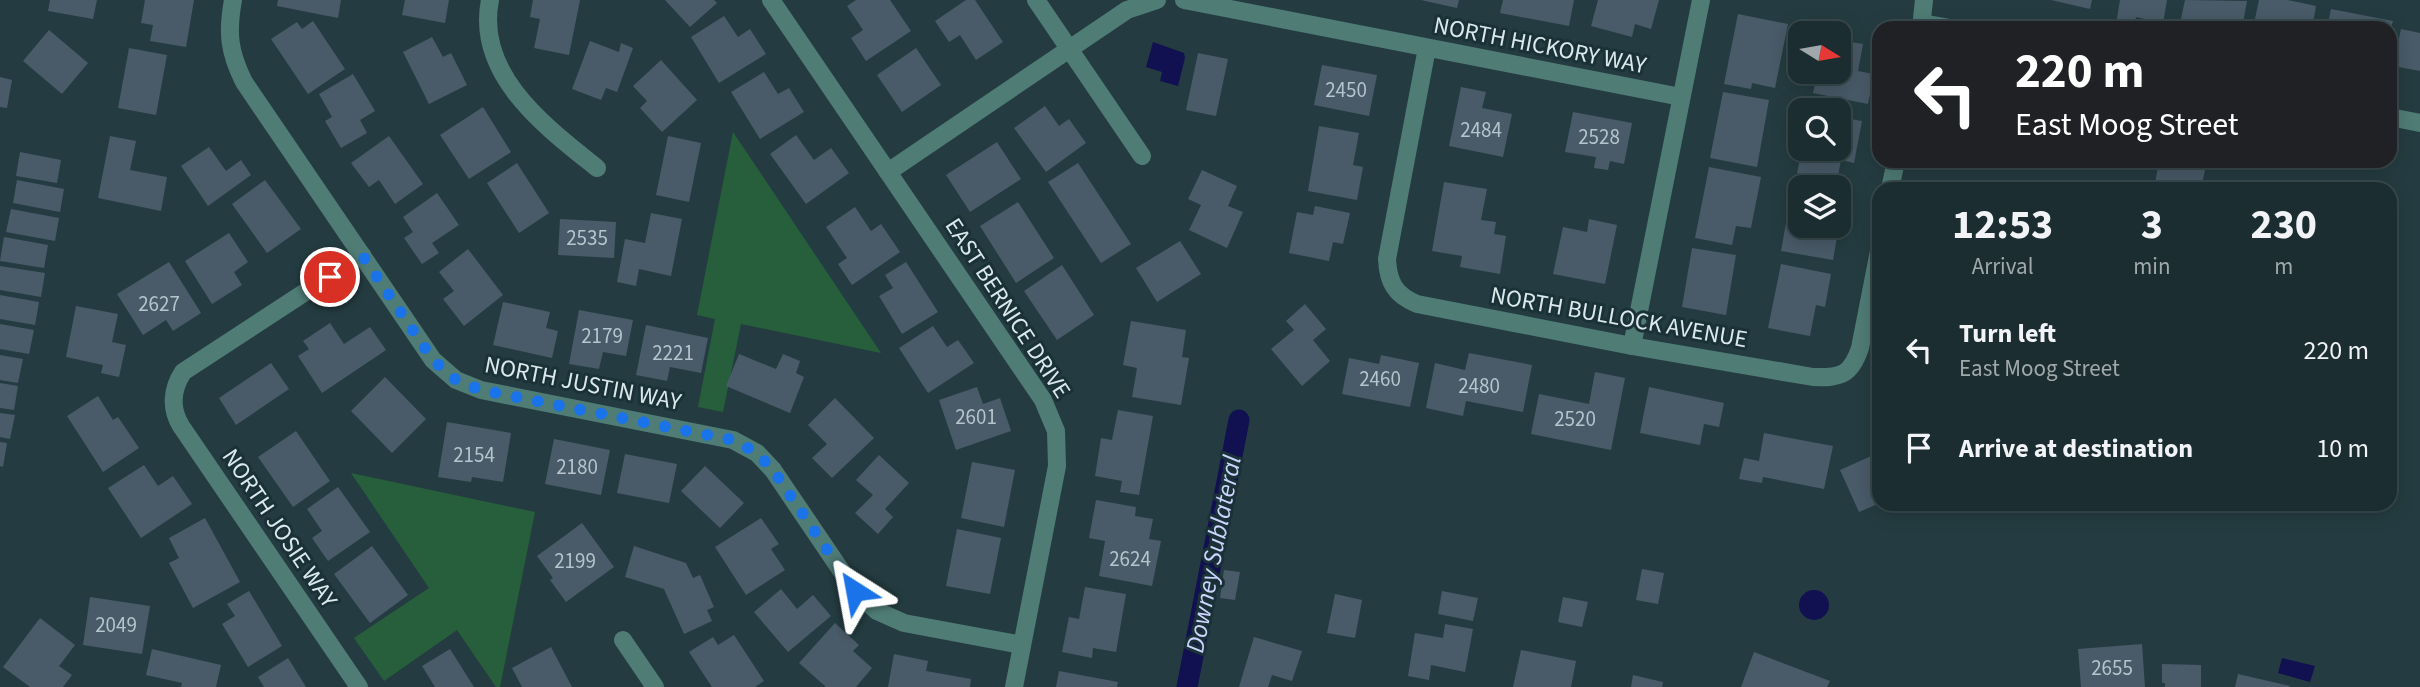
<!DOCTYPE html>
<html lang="en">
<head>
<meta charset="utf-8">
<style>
  body { margin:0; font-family:"Source Sans 3",sans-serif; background:#243539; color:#f1f3f6; height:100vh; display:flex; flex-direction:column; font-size:26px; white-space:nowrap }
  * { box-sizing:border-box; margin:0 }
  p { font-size:23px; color:#a0a8ab }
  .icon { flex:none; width:38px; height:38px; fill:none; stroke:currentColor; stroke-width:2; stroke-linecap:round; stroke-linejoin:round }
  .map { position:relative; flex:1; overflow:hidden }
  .side { position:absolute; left:1872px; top:182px; width:525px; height:329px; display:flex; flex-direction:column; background:#1b2d31; border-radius:21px; box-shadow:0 4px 18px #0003,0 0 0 2px #39494d }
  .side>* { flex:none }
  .top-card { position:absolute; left:1872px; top:21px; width:525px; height:147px; border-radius:21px; box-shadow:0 4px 18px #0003,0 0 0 2px #39494d; background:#202124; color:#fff; overflow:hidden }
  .needle { width:46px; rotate:101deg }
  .controls { position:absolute; left:1788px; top:21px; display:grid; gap:14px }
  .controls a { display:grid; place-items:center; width:63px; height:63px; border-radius:14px; background:#1b2d31; box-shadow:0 4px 18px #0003,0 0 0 2px #39494d; font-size:35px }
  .pin { position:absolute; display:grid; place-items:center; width:60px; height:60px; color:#fff; margin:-30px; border:4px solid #fff; border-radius:50%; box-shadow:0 2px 7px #0007 }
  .me { position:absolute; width:77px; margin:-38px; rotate:326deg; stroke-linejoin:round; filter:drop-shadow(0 0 5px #0008) }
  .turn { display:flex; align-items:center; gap:24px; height:147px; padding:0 28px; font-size:32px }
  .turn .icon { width:91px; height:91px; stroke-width:2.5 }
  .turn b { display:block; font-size:49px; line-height:60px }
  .eta { display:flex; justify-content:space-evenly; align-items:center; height:119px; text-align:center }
  .eta b { font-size:42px; font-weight:700; line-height:49px }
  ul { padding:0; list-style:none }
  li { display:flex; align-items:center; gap:21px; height:98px; padding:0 28px }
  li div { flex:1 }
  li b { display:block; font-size:26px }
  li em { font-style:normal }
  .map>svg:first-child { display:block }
</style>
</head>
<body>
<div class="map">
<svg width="2420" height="687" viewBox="0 0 2420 687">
  <rect width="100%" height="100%" fill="#243c41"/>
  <g fill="#275f3c">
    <path d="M733,132L881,353L741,324L723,412L698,407L715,319L697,315Z"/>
    <path d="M351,473L535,512L500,687H496L457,630L384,681L354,638L429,588Z"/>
  </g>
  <g fill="#111050">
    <path d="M1153,42L1184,53L1185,58L1178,86L1160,81L1162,72L1146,67Z"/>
    <circle cx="1814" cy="605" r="15"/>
    <path d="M2282,658L2315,666L2310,682L2278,673Z"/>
  </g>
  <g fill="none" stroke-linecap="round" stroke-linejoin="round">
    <path stroke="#111050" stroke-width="21" d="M1187,687L1239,420"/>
  </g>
  <g fill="#495a68">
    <path d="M50,0H97L93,19L48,11Z"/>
    <path d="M145,0H194L186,47L150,41L153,25L141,23Z"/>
    <path d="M278,0H341L338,18L277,6Z"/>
    <path d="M405,0H449L445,23L402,15Z"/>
    <path d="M533,0H580L569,55L534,48L540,19L530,17Z"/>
    <path d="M665,0H714L717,3L690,27Z"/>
    <path d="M856,0H890L911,31L866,61L851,38L863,30L847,6Z"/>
    <path d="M966,0H975L1003,42L976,60L960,35L949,42L935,21Z"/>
    <path d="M1421,0H1459L1457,8Z"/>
    <path d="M1503,0H1574L1569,26L1500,13Z"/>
    <path d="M1598,0H1659L1651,29L1635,24L1632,37L1591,26Z"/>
    <path d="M2051,0H2092L2090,9Z"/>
    <path d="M2120,0H2167L2163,23L2136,17L2134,27L2116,24Z"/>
    <path d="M2185,0L2247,1L2242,28H2179Z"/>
    <path d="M2259,0H2288L2316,6L2312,28H2253Z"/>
    <path d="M2331,9L2393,21L2391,28H2327Z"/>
    <path d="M1738,14L1788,24L1775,88L1752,83L1751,89L1724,84Z"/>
    <path d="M724,16L738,37L750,29L766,54L719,83L691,37Z"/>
    <path d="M313,21L345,69L308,94L271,39L297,22L302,29Z"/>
    <path d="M2401,29L2420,33V71L2393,66Z"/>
    <path d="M49,30L88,63L62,94L23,61Z"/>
    <path d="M432,37L443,57L451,53L467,85L429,104L403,52Z"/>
    <path d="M1839,40L1863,44L1858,71L1874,74L1868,104L1813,93L1818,72H1839Z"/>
    <path d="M590,41L619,52L621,43L633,48L617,92L606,88L601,100L572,89Z"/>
    <path d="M129,48L167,55L156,115L118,108Z"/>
    <path d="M916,48L941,85L902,112L877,75Z"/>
    <path d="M1198,53L1228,59L1216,116L1186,110Z"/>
    <path d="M661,60L697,100L662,132L640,108L647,101L633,86Z"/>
    <path d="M1322,65L1377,75L1369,116L1314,105Z"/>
    <path d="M764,72L778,94L789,88L804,112L760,139L731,92Z"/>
    <path d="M353,74L375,111L360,120L367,133L341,148L325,121L332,117L319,94Z"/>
    <path d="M0,77L12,80L7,108L0,107Z"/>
    <path d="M1461,87L1486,92L1482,108L1512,114L1503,157L1449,146Z"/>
    <path d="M1723,92L1769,100L1757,167L1710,158Z"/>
    <path d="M1045,106L1059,126L1069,119L1086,143L1046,172L1014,128Z"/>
    <path d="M483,107L511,152L469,179L440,135Z"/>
    <path d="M1573,112L1632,123L1624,164L1610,161L1608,170L1594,168L1596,157L1565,152Z"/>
    <path d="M1839,117L1862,121L1854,163L1841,160L1837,181L1797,173L1802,149H1839Z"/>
    <path d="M1319,126L1359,133L1353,165L1363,167L1357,200L1308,191Z"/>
    <path d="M796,135L814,160L831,148L849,173L806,204L770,154Z"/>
    <path d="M110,136L136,141L130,170L167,177L161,211L98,198Z"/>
    <path d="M389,136L423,184L395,204L379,180L369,187L351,163Z"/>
    <path d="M668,136L701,143L689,202L656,195Z"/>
    <path d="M997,142L1021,179L970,212L946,175Z"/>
    <path d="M209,147L226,171L241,160L251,175L208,206L181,166Z"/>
    <path d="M20,152L61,160L57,183L16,176Z"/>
    <path d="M2159,161L2205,170L2201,189H2154Z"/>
    <path d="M517,163L549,213L519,233L487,183Z"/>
    <path d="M1078,163L1131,244L1101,263L1048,182Z"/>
    <path d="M1709,167L1761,177L1751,228L1736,226L1732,245L1695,238Z"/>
    <path d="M1202,170L1237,186L1228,206L1243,212L1227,248L1189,230L1201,205L1188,199Z"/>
    <path d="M17,180L64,189L60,212L13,203Z"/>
    <path d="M265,180L301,229L267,253L232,204Z"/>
    <path d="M1444,182L1487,189L1481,220L1496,222L1494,234L1506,236L1500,274L1460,267L1462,256L1432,251Z"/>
    <path d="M1792,189L1801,191V226H1839L1833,260L1781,251Z"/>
    <path d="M437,193L459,225L432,243L439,253L422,264L404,238L413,232L403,217Z"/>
    <path d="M1018,202L1054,258L1016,283L980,226Z"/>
    <path d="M1315,206L1350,213L1343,244L1333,242L1329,261L1289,253L1297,212L1313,215Z"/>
    <path d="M855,207L871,231L881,224L900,252L852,285L838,264L847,258L826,227Z"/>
    <path d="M11,209L59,218L55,241L6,232Z"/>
    <path d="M651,213L682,219L671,276L639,269L636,286L617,282L625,239L645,243Z"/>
    <path d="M560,219L616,222L614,258L558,255Z"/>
    <path d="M1589,219L1617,225L1605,284L1553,274L1563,227L1587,232Z"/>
    <path d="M229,233L248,262L234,272L242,285L212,304L185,261Z"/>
    <path d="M4,237L48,245L44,268L0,261Z"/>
    <path d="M1180,241L1201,274L1157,302L1136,268Z"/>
    <path d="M1692,248L1736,255L1726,315L1682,307Z"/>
    <path d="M468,249L503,295L464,326L443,299L454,291L439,272Z"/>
    <path d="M169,262L201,313L173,331L166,320L143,335L117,294Z"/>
    <path d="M906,262L938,312L902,334L879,296L893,288L885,275Z"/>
    <path d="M1781,264L1831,274L1825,307L1816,305L1810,336L1768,328Z"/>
    <path d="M1062,265L1094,315L1057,340L1024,291Z"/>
    <path d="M0,266L45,273L41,297L0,290Z"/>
    <path d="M0,295L39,302L35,325L0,319Z"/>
    <path d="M503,302L550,312L546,328L558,331L552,358L493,345Z"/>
    <path d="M1305,304L1326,329L1313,340L1330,361L1302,386L1271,349L1294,330L1286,321Z"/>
    <path d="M76,306L118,314L112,342L126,345L119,377L101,373L103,365L66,357Z"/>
    <path d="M579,310L633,320L626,356L603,352L599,369L569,364Z"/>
    <path d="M1131,321L1186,330L1182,357L1189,358L1181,405L1132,397L1137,368L1123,365Z"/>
    <path d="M330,323L344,344L370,327L386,350L322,393L298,356L309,349L303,341Z"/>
    <path d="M0,324L34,330L29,354L0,349Z"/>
    <path d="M646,325L708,338L701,373L670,367L667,381L636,375Z"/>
    <path d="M933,326L947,347L958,340L974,363L928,393L899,348Z"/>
    <path d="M1469,353L1532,365L1523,412L1466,401L1463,416L1426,408L1435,363L1465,370Z"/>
    <path d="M739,354L776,369L783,354L800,361L796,373L804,377L790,413L726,386Z"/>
    <path d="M0,355L23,359L18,383L0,380Z"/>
    <path d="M1381,355L1419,363L1410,407L1342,394L1349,358L1379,364Z"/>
    <path d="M271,363L289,389L236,425L219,398Z"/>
    <path d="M1595,372L1625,378L1611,450L1531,434L1539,394L1589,404Z"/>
    <path d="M385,377L426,419L392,453L351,411Z"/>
    <path d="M0,383L18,386L14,410L0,408Z"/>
    <path d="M977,387L983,404L1000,398L1011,431L956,450L939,400Z"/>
    <path d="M1649,387L1724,403L1719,427L1704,424L1700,445L1640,433Z"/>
    <path d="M98,396L113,420L118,417L139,448L103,472L67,416Z"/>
    <path d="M835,398L874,438L832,478L812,458L827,444L808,425Z"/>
    <path d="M1118,410L1153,416L1139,495L1120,492L1122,481L1095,476L1101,438L1112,440Z"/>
    <path d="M0,413L15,415L10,439L0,437Z"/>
    <path d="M447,422L511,433L503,482L472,477L471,482L438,477Z"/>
    <path d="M296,431L330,481L293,507L258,457Z"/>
    <path d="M1764,433L1833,446L1824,489L1763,477L1762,483L1739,479L1744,458L1759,461Z"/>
    <path d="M554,439L610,450L601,495L545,484Z"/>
    <path d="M0,442L7,443L3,467L0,466Z"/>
    <path d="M1880,452V503L1859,512L1840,470Z"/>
    <path d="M625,454L677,464L669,503L617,493Z"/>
    <path d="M879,455L909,483L885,509L893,517L878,534L855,513L873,495L856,480Z"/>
    <path d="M972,462L1015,470L1004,527L961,518Z"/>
    <path d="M144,465L158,486L173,476L192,504L141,538L108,488Z"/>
    <path d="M705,466L744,503L720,528L681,491Z"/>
    <path d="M338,487L370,532L328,561L312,538L322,531L307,509Z"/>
    <path d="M1096,500L1136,507L1135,516L1153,519L1149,539L1161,541L1152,586L1099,576L1105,541L1089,538Z"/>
    <path d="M205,518L240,582L193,608L169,563L179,558L169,538Z"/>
    <path d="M761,518L779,544L771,549L785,570L746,595L715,547Z"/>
    <path d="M582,523L614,567L566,602L550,580L553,578L537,556Z"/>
    <path d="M957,529L1001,538L990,594L946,586Z"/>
    <path d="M372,546L408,595L370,623L334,574Z"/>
    <path d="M634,546L686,563L693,578L700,575L714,607L707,610L712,621L684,634L664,589L625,577Z"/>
    <path d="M1642,569L1664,573L1658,604L1636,600Z"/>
    <path d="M1224,570L1240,572L1235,600L1220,598Z"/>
    <path d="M1085,587L1126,594L1116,652L1093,648L1092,658L1062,652L1069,617L1079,619Z"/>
    <path d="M781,589L797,609L813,595L831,616L788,652L754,612Z"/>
    <path d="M249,591L282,646L248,667L222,624L235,616L227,604Z"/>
    <path d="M1442,591L1478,598L1473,621L1438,614Z"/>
    <path d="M1335,594L1362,600L1355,638L1327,633Z"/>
    <path d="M90,597L150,606L142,654L83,645Z"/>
    <path d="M1563,597L1588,602L1582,627L1558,622Z"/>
    <path d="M40,618L75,645L59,666L72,675L63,687H30L3,667Z"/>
    <path d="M835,623L859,645L853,651L872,668L856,687H826L799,663Z"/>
    <path d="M1445,624L1473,629L1465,672L1431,665L1429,680L1408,676L1415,633L1443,638Z"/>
    <path d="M734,635L764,681L755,687H712L689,652L713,637L718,645Z"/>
    <path d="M1254,637L1302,651L1292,681L1272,675L1268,687H1239Z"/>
    <path d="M2142,644L2145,687H2081L2078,649Z"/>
    <path d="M551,647L572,687H522L512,668Z"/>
    <path d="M152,649L221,665L216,687H181L182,683L146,675Z"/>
    <path d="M450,649L474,687H435L422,666Z"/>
    <path d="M1521,650L1576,661L1571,687H1513Z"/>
    <path d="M1754,652L1830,681L1827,687H1741Z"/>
    <path d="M894,654L928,661L926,671L971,679L970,687H888Z"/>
    <path d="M288,658L306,687H264L258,677Z"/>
    <path d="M2162,664L2201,665V687H2165V683H2162Z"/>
    <path d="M1059,671L1118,682L1117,687H1056Z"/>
    <path d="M2238,674L2290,686V687H2235Z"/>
    <path d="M1633,675L1663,682L1662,687H1631Z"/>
  </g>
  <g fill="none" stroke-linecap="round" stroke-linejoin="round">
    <g stroke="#507c76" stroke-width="18">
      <path d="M233,0C227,33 229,52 244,82L433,360L456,380L481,390L733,440L757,453L773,470L855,591L877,611L904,623L1022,645"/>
      <path d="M490,0C475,75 546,127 597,168"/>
      <path d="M771,0L1043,400L1056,431L1057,466L1014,687"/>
      <path d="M1036,0L1142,156"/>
      <path d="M1184,0L1681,97"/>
      <path d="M1922,23L1950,28"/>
      <path d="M1921,28L1924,0"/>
      <path d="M1427,48L1387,259C1388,282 1395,295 1417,304L1632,346L1813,377C1841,378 1851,375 1860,348L1880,246"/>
      <path d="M2390,117L2420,123"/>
      <path d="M888,172L1127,10L1157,0"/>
      <path d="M1890,189L1896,161"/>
      <path d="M1632,346L1701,0"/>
      <path d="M623,640L655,687"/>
      <path d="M359,687L181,426C170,408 172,389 183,372L362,255"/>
    </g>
  </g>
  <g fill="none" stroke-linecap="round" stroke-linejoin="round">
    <path stroke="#1a73e8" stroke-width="12" stroke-dasharray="0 21.6" d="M330,277L362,255L433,360L456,380L481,390L733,440L757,453L773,470L855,591"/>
  </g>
  <g text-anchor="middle" stroke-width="6" stroke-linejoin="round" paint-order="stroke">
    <g font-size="21" fill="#b6c5cc">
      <text x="1346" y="97">2450</text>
      <text x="1481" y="137">2484</text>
      <text x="1599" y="144">2528</text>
      <text x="587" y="245">2535</text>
      <text x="159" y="311">2627</text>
      <text x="602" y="343">2179</text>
      <text x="673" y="360">2221</text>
      <text x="1380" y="386">2460</text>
      <text x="1479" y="393">2480</text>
      <text x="976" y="424">2601</text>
      <text x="1575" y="426">2520</text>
      <text x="474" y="462">2154</text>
      <text x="577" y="474">2180</text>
      <text x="1130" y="566">2624</text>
      <text x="575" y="568">2199</text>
      <text x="116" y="632">2049</text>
      <text x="2112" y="675">2655</text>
    </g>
    <g font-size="24" fill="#dbe9ed" stroke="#1a3237">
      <text transform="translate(1540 45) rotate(11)" y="8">NORTH HICKORY WAY</text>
      <text transform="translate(1008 308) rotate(57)" y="8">EAST BERNICE DRIVE</text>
      <text transform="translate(1619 317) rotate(10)" y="8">NORTH BULLOCK AVENUE</text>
      <text transform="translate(583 383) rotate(11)" y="8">NORTH JUSTIN WAY</text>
      <text transform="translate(280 528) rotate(56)" y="8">NORTH JOSIE WAY</text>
    </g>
    <g font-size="26" font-style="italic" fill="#cbd5fd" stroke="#1a3237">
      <text transform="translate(1213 554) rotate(-79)" y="9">Downey Sublateral</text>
    </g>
  </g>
</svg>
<div class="controls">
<a><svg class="needle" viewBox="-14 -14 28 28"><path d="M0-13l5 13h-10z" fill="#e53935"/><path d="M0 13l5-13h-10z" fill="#a0a8ab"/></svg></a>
<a><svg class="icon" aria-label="search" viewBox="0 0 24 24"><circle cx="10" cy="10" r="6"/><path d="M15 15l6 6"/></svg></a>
<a><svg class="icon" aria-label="layers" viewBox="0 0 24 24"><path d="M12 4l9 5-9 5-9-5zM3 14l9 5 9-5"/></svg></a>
</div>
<div class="pin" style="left:330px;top:277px;background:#d93025"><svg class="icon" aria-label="arrive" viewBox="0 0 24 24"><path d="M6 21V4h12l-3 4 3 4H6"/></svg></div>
<svg class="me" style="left:855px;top:591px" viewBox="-20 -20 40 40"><path d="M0-17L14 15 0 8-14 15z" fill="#1a73e8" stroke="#fff" stroke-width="4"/></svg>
<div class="top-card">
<div class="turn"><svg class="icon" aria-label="left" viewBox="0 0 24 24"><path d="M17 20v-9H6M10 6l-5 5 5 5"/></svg><div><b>220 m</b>East Moog Street</div></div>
</div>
<section class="side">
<div class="eta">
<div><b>12:53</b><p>Arrival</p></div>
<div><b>3</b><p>min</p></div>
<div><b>230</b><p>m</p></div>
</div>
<ul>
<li><svg class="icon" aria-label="left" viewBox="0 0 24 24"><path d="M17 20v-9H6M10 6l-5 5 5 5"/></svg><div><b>Turn left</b><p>East Moog Street</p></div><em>220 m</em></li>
<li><svg class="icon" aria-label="arrive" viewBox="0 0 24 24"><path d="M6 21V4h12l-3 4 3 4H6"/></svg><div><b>Arrive at destination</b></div><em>10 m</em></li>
</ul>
</section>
</div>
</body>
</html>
